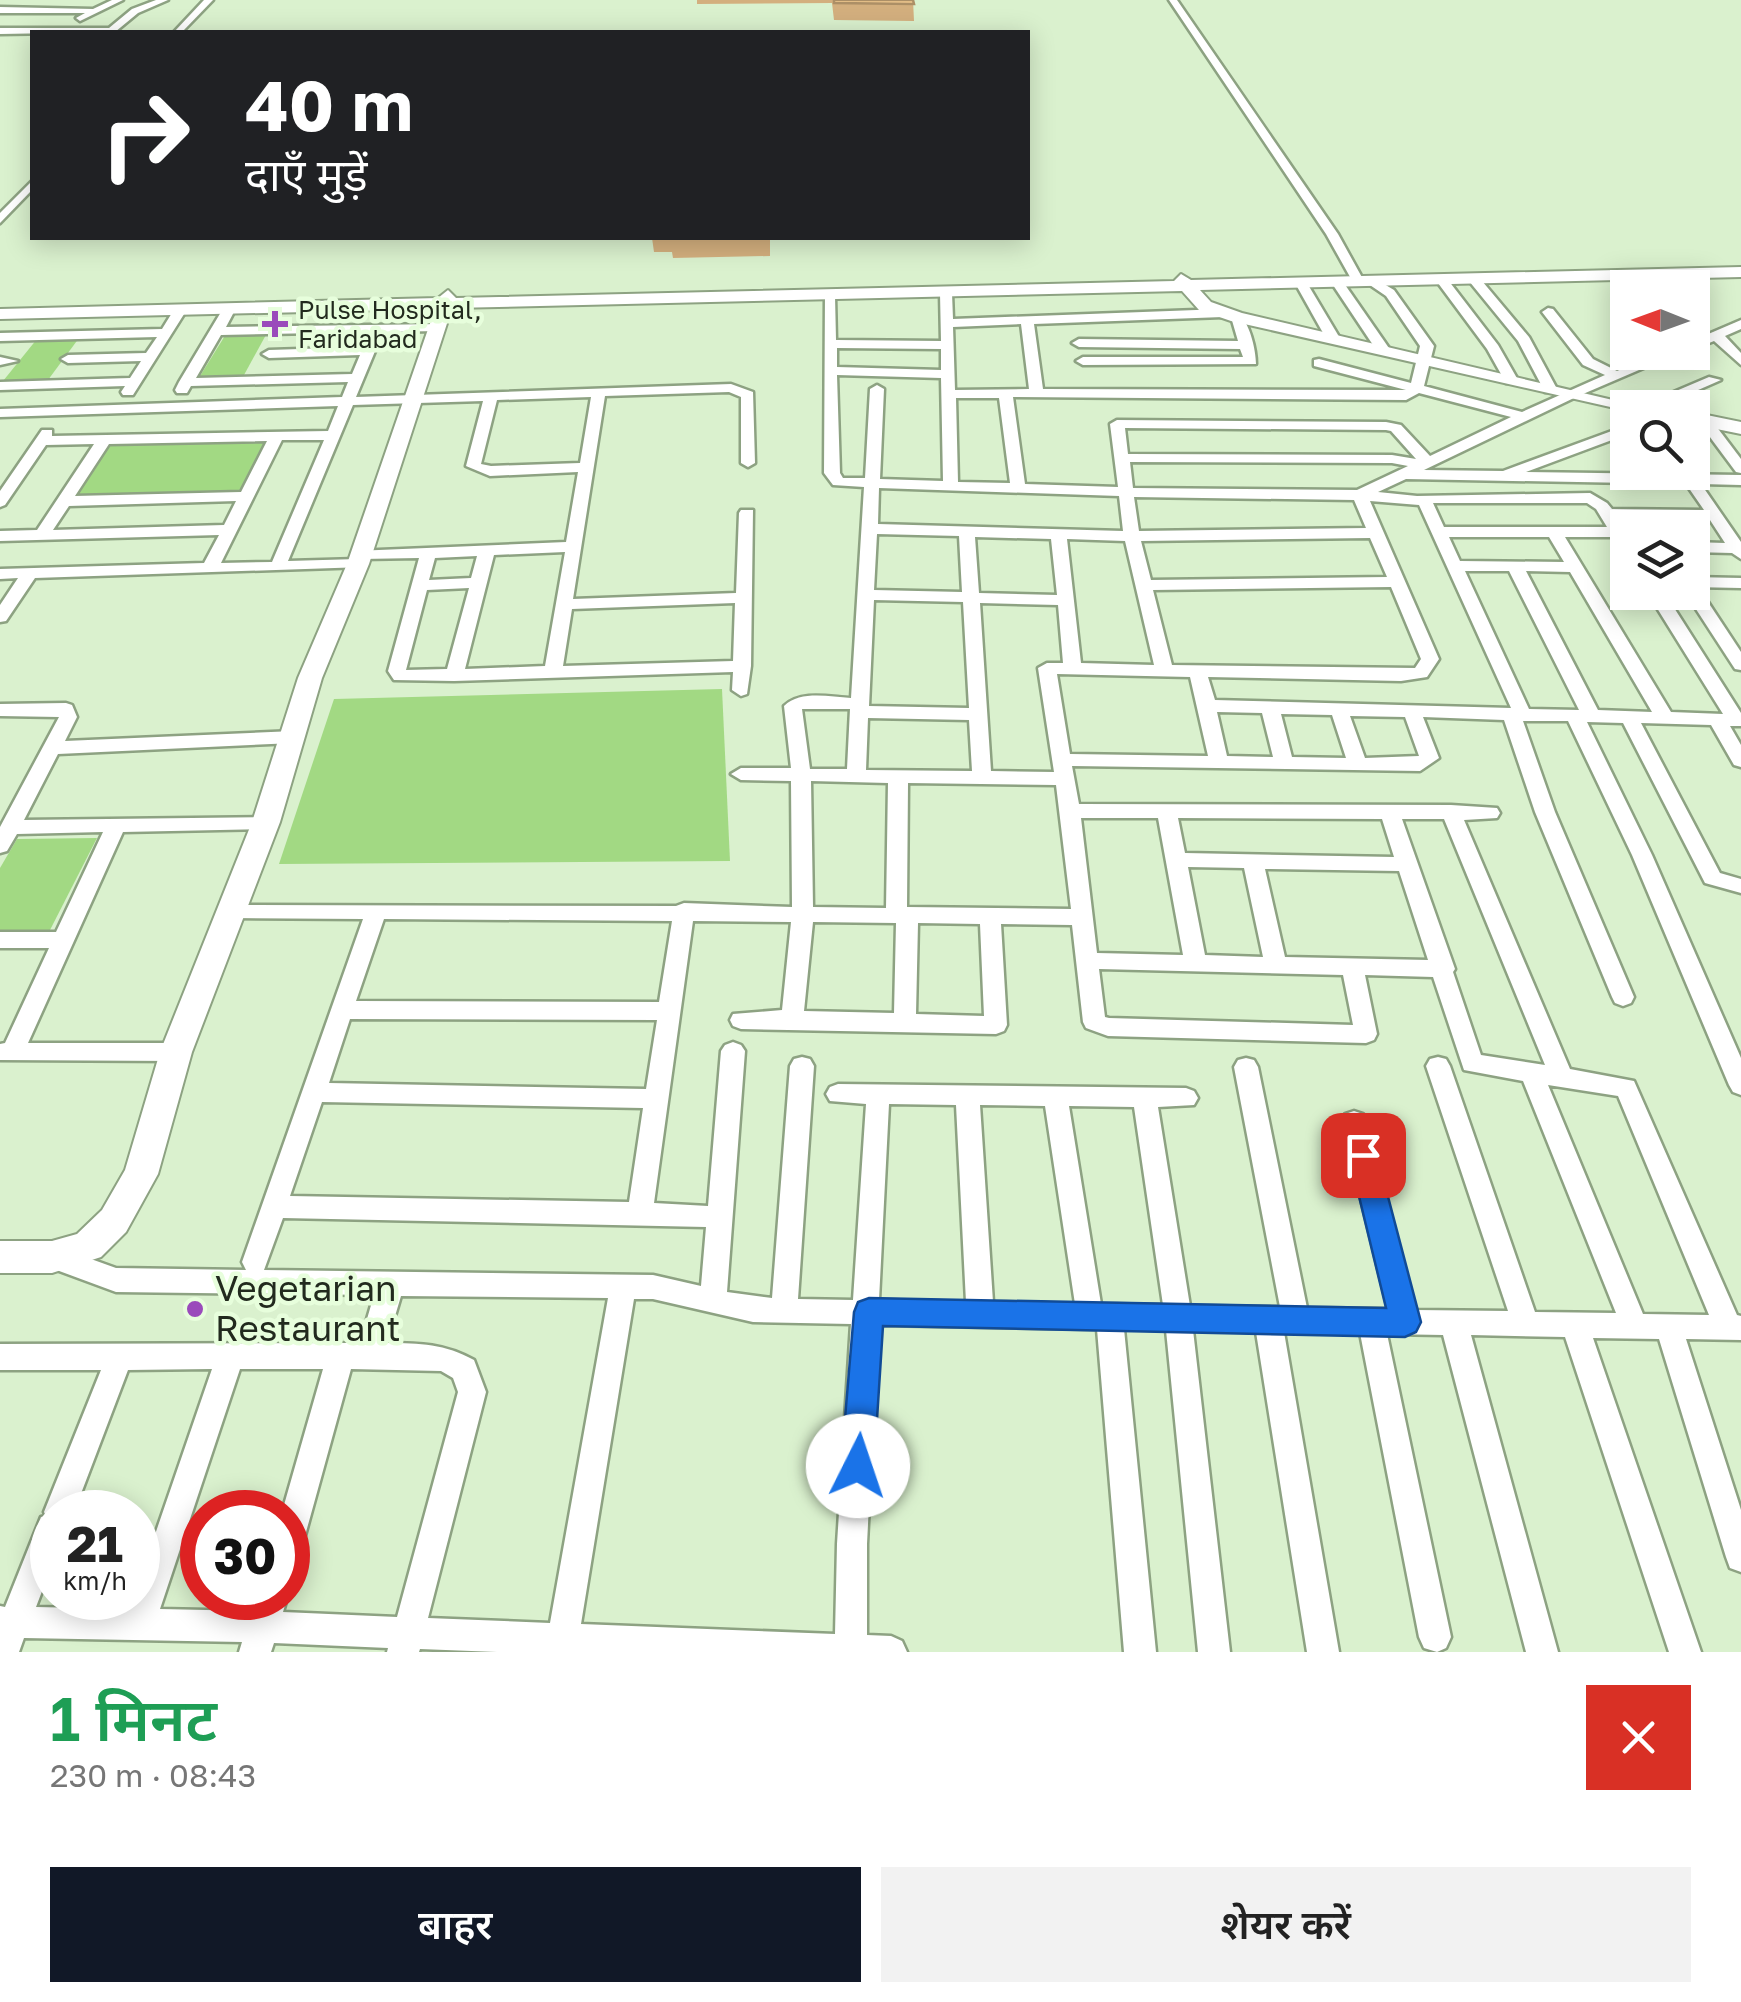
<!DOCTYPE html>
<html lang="hi">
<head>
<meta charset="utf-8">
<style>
  body { margin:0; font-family:"Golos Text","Noto Sans Devanagari",sans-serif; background:#f2f2f2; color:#222; height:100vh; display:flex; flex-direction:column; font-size:38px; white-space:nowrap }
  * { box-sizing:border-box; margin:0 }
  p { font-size:32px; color:#767676 }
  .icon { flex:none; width:55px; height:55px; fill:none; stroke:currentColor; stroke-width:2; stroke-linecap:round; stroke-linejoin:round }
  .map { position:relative; height:1652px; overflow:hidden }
  .panel { display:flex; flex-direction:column; background:#fff; flex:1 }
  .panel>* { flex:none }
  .guide { position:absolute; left:30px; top:30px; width:1000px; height:210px; border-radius:0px; box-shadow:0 5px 25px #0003; background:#202124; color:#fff; overflow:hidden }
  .needle { width:65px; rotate:271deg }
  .buttons { position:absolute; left:1610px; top:270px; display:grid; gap:20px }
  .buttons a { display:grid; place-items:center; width:100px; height:100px; border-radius:0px; background:#fff; box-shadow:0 5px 25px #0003; font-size:50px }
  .speed { position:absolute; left:30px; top:1490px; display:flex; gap:20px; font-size:50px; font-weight:700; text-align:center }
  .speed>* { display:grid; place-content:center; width:130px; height:130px; border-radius:50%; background:#fff; box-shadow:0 5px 25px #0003; line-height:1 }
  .speed small { font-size:25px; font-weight:400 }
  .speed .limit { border:15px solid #d22; background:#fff; color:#111 }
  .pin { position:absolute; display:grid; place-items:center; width:85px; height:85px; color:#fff; margin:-42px; border-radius:20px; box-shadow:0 5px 15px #0006 }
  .me { position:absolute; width:110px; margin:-55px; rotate:4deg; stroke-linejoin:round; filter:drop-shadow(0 0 8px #0008) }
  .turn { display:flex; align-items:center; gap:35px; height:210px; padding:0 50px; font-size:45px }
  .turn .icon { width:130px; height:130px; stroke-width:2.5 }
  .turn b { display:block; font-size:70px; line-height:85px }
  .round { display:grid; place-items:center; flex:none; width:105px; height:105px; border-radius:0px; background:#f2f2f2 }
  .head { display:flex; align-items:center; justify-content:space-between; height:170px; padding:0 50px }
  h1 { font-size:60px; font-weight:600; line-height:75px; color:#1e9e55 }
  .primary-button { display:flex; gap:20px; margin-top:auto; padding:20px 50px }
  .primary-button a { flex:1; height:115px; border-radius:0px; background:#111827; color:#fff; font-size:40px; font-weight:600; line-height:115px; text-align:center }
  .primary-button a+a { background:#f2f2f2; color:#222 }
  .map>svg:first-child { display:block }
</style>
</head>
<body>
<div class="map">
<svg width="1741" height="1652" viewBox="0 0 1741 1652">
  <rect width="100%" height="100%" fill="#daf1ce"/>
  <g fill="#a2d983">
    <path d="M267,333L244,375L200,376L226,334Z"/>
    <path d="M79,338L48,380L3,381L37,339Z"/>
    <path d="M266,439L239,493L75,496L110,442Z"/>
    <path d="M722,689L730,861L279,864L334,699Z"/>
    <path d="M97,838L50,930L0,931V868L17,839Z"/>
  </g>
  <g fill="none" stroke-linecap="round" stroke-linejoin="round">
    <defs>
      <g id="street">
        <path d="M112,0H123L80,21L76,18L85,13H0V7L93,9Z"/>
        <path d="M156,0H168L138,13L115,32L0,34V28H109L132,9Z"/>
        <path d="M204,0H213L182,32H174Z"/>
        <path d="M1169,0H1177L1338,234L1364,281L1374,278L1394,290L1434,346L1424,386L1522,412L1605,375L1583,365L1542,312L1548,308L1553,309L1593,359L1617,371L1662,352H1681L1576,397L1424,470L1503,471L1628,425V434L1526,472L1741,475V485L1701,484L1741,542V559L1732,553L1692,552V542L1725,543L1710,520L1617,519L1628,536V555L1622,553L1612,537H1565L1671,712L1723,714L1647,592H1664L1741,713V726H1730L1741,745V767L1734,765L1711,725L1641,723L1720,873L1741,879V893L1705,883L1623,723L1587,722L1652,855L1741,1058V1095L1733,1092L1729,1085L1632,855L1568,721H1523L1555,812L1634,997L1631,1003L1623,1006L1615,1003L1612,997L1535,812L1504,720L1423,717L1439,758L1420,771L1072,766L1079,804L1451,805L1497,808L1500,813L1497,818L1464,820L1570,1069L1634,1081L1737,1315L1741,1316V1340L1686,1339L1741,1510V1572L1730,1568L1726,1557L1659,1339L1593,1338L1701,1652H1669L1565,1337L1471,1335L1558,1652H1526L1443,1335L1387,1334L1451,1637L1446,1648L1437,1652L1424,1648L1419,1637L1360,1333L1284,1332L1339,1652H1307L1256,1332L1193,1330L1230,1652H1198L1166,1330L1124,1329L1156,1652H1124L1097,1329L878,1325L867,1544V1635L891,1636L902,1641L907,1652H497L420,1649L419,1652H387L388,1648L274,1643L271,1652H239L242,1642L24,1638L19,1652H0V1606L5,1607L41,1517L46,1516L44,1512L101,1370H0V1344L360,1343L374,1295L116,1292L43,1265L39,1257L43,1249L52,1245L116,1268L246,1270L242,1262L363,919L233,918L226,915L222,910L226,905L676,906L684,903L792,907L791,781L741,780L731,774L741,768H791L784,706C801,690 829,697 851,698L864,487L833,485L824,473L825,293L835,296L836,340L941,341L940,293L946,289L952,293L953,319L1223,309L1229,313L1223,317L1034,324L1043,389L1406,390L1314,366V360L1319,359L1411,383L1420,346L1386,296L1364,281L1354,284L1326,234ZM1021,324L1029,389L955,390L953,327ZM837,348L941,349V370L837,367ZM837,375L941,378L943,481L880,479L884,389L877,385L870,389L865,478H843L840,473ZM1419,393L1511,417L1430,456L1401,425L1386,422L1117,420L1110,424L1118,487L1025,484L1013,397L1406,400ZM956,398H999L1010,483L958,482ZM1125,428L1386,430L1391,431L1416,459L1392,455L1128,454ZM1130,462L1392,463L1408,466L1357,490L1133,488ZM1406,479L1686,484L1704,510L1612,509L1607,503L1590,493L1417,496L1378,492ZM879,488L1119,496L1123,531L878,524ZM1134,497L1354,500L1366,528L1139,531ZM1370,501L1419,505L1511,708L1215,700L1208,677L1401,681L1427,677L1439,659ZM1433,503H1587L1596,509L1607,527H1444ZM877,534L959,536L962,592L874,590ZM975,537L1051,539L1057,595L979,593ZM1449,537H1549L1564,562L1460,561ZM1370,538L1387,577L1151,580L1141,541ZM1067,539L1125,541L1154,665L1081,663ZM1465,571H1509L1579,710L1529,709ZM1526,571L1570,572L1652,712L1598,710ZM1391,587L1421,659L1415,668L1172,665L1153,590ZM874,600L963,602L969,708L869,706ZM980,603L1058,605L1063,663H1047L1038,668L1054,772L991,771ZM1057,674L1190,677L1208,756L1070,754ZM802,709H850L847,769H810ZM1217,712L1262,713L1273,757L1227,756ZM1281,714L1332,715L1346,758L1292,757ZM1350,716L1405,717L1419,756L1365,758ZM868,718L969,720L972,771L866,770ZM811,781L888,783L886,908L813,907ZM908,783L1056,785L1071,909L907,907ZM1081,818H1158L1183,955L1097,953ZM1178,818L1382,819L1394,857L1185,853ZM1402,819H1444L1545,1065L1481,1055L1453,972L1455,969ZM1188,867L1244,868L1263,957L1205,955ZM1265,869L1399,871L1428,960L1285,957ZM384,919L672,921L659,1002L356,1001ZM693,921L791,922L782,1010L733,1014L730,1020L733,1026L741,1029L996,1034L1004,1031L1007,1025L1001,924L1072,925L1083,1022L1086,1028L1108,1036L1366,1043L1374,1040L1377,1034L1365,975L1433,977L1464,1070L1523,1081L1616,1313L1535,1312L1450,1066L1446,1059L1438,1057L1430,1059L1426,1066L1508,1311L1415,1310L1366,1121L1363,1114L1354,1111L1345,1114L1342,1121L1388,1309L1307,1308L1258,1067L1254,1060L1246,1058L1238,1060L1234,1067L1280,1307L1190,1306L1158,1107L1194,1105L1198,1098L1194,1091L1186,1088L838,1084L830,1087L826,1094L830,1101L866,1104L853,1300L798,1299L814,1066L810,1059L802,1057L794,1059L790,1066L772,1298L727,1292L745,1051L741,1045L733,1042L725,1045L721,1051L708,1206L654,1203ZM813,922L896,923L894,1013L804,1011ZM918,923L980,924L984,1016L916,1014ZM1099,969L1343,975L1353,1025L1109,1018L1105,1017ZM350,1019L657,1020L646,1089L329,1083ZM1548,1085L1618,1096L1709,1315L1643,1314ZM322,1102L643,1108L629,1202L290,1196ZM889,1104L956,1105L966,1302L879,1300ZM980,1105L1045,1106L1075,1304L993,1302ZM1069,1106L1134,1107L1163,1305L1101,1304ZM283,1218L706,1227L701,1286L653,1275L264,1270ZM401,1296L608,1298L550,1623L428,1618L486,1392L474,1360C445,1344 420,1343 387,1343ZM634,1299H653L753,1322L851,1324L837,1544L835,1634L581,1624ZM212,1369L138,1584V1598H133L129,1609L36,1607L52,1565V1512H74L128,1370ZM240,1369H323L282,1512H288V1558L299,1554L303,1543L351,1369L441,1371L453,1378L458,1392L397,1617L283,1612L287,1598H257L252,1611L160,1609Z"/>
        <path d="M32,181V190L0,223V213Z"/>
        <path d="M1469,275H1477L1529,337L1557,389L1555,392H1545L1518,341L1469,281Z"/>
        <path d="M1437,276H1445L1498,345L1518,380L1516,383H1506L1487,349L1435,279Z"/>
        <path d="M1337,278L1341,279L1391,351L1389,354L1377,351L1331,282Z"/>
        <path d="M1301,279L1307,283L1341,340L1339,343L1327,340L1295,283Z"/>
        <path d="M229,306L235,310L226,327L443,324V330L438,331L383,332L356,397L731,384L753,392L755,463L748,467L741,463V397L729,392L605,396L573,599L736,593L739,513L741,510H753L751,666L747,694L741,696L732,690L733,672L454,681L394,680L388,671L419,558L361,559L353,554L355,551L566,542L578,472L490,476L466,466L483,401L353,405L288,561L358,559L366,564L364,567L35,578L6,621L0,622V605L18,578L0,579V569L204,563L219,535L0,541V531L37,530L94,444L46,445L5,505L0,507V491L42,430H52V436L328,431L338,406L0,417V409L342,397L348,382L191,386L187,393H177L175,390L179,382L224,307ZM370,332L363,347L269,350L262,354L269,358L360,355L352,374L196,378L221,335ZM591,397L580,463L491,466L481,464L497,400ZM282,440H324L272,562L221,563ZM267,441L241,492L75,496L109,444ZM236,501L224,525L53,530L69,506ZM565,552L545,666L465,669L494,555ZM477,556L471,578L429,580L435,558ZM469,588L447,669L406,670L427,590ZM735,603L733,661L563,666L572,609Z"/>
        <path d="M175,308L186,311L133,395H123L121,392L125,386L0,390V382L130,378L141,361L68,363L61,359L68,355L146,353L157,337L0,341V333L162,329Z"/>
        <path d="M1237,313C1250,321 1256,351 1256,364L1083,365L1076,361L1083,357H1243L1240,349L1079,347L1072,343L1079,339L1238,341L1231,317Z"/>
        <path d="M1741,320V329L1725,336L1741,353V365L1714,341L1692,350V341Z"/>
        <path d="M0,357L18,361L0,365Z"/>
        <path d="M1709,377L1721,380L1657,408H1636Z"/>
        <path d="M1705,417L1710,418L1741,459V473L1736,472L1698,421Z"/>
        <path d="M1692,577L1741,578V588L1692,587Z"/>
        <path d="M1700,598L1706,599L1741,652V670L1735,669L1692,603Z"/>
        <path d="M66,703L72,705L77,717L65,741L294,731L303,737L294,743L58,754L24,820L273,817L276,822L266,829L123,832L28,1043H176L184,1046L188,1052L184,1058L176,1061L0,1060V1044L5,1043L49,948H0V932H56L103,832L17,834L7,851L0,853V827L59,717L0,716V704Z"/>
      </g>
      <g id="secondary">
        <path d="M1741,267V277L1200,290L1211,302L1242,313L1647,408H1628V411L1231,321L1199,310L1182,291L452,308L369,564L322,678L280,822L192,1052L158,1174L126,1232L101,1257L52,1273H0V1241H52L77,1234L102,1210L125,1170L160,1052L252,822L298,678L347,564L435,309L0,319V309L438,298L448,290L456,298L1174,281L1181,274L1191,280Z"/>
        <path d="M1692,412L1741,422V434L1692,424Z"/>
      </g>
    </defs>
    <use href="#street" stroke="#8da282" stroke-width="5"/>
    <use href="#secondary" stroke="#8da282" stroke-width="4"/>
    <use href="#street" fill="#fff" fill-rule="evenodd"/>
    <use href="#secondary" fill="#fff" fill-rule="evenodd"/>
  </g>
  <g fill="#d3af7e">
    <path d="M697,0H913L914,21L834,20L832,3L697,4Z"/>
    <path d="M652,238H770V256L673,258L672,252H654Z"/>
  </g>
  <path fill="#f5cc92" stroke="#ac8f66" stroke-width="2.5" d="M834,0H913L914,4L834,3Z"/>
  <path fill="#1a73e8" stroke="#114b97" stroke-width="2.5" d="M1363,1143L1373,1146L1377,1155L1421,1322L1416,1332L1405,1337L883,1326L874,1466L869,1478L858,1483L846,1478L841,1466L854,1312L858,1302L869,1298L1386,1308L1349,1155L1353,1146Z"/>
  <g fill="#9a4abb" stroke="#e7fedc" stroke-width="4">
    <path d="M270 309h10v10h10v10h-10v10h-10v-10h-10v-10h10z"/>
    <circle cx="195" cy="1309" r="10"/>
  </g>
  <g text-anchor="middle" stroke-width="9" stroke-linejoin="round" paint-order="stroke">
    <g font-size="25" fill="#222a1e" stroke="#e7fedc" text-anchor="start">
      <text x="298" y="319">Pulse Hospital,<tspan x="298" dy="29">Faridabad</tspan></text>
    </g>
    <g font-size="35" fill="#222a1e" stroke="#e7fedc" text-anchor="start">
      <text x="215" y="1301">Vegetarian<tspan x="215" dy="40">Restaurant</tspan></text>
    </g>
  </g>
</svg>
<div class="buttons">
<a><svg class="needle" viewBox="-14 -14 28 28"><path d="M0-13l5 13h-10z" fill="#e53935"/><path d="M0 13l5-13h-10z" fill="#767676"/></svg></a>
<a><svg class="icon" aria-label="search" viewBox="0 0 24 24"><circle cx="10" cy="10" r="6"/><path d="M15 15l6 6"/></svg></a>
<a><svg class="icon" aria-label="layers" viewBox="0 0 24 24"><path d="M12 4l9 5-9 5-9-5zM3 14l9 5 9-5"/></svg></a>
</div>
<div class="speed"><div>21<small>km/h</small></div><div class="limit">30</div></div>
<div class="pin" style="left:1363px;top:1155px;background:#d93025"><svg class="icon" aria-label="arrive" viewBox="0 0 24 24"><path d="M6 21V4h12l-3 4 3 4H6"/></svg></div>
<svg class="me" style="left:858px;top:1466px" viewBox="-20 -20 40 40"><circle r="19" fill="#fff"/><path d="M0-13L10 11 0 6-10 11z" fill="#1a73e8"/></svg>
<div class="guide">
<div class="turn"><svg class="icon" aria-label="right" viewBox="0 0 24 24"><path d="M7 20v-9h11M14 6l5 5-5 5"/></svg><div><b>40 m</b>दाएँ मुड़ें</div></div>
</div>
</div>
<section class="panel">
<div class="head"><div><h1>1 मिनट</h1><p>230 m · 08:43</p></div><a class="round" style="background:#d93025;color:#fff"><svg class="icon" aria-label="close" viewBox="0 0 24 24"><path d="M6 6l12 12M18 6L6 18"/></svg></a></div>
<div class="primary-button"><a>बाहर</a><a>शेयर करें</a></div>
</section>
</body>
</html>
